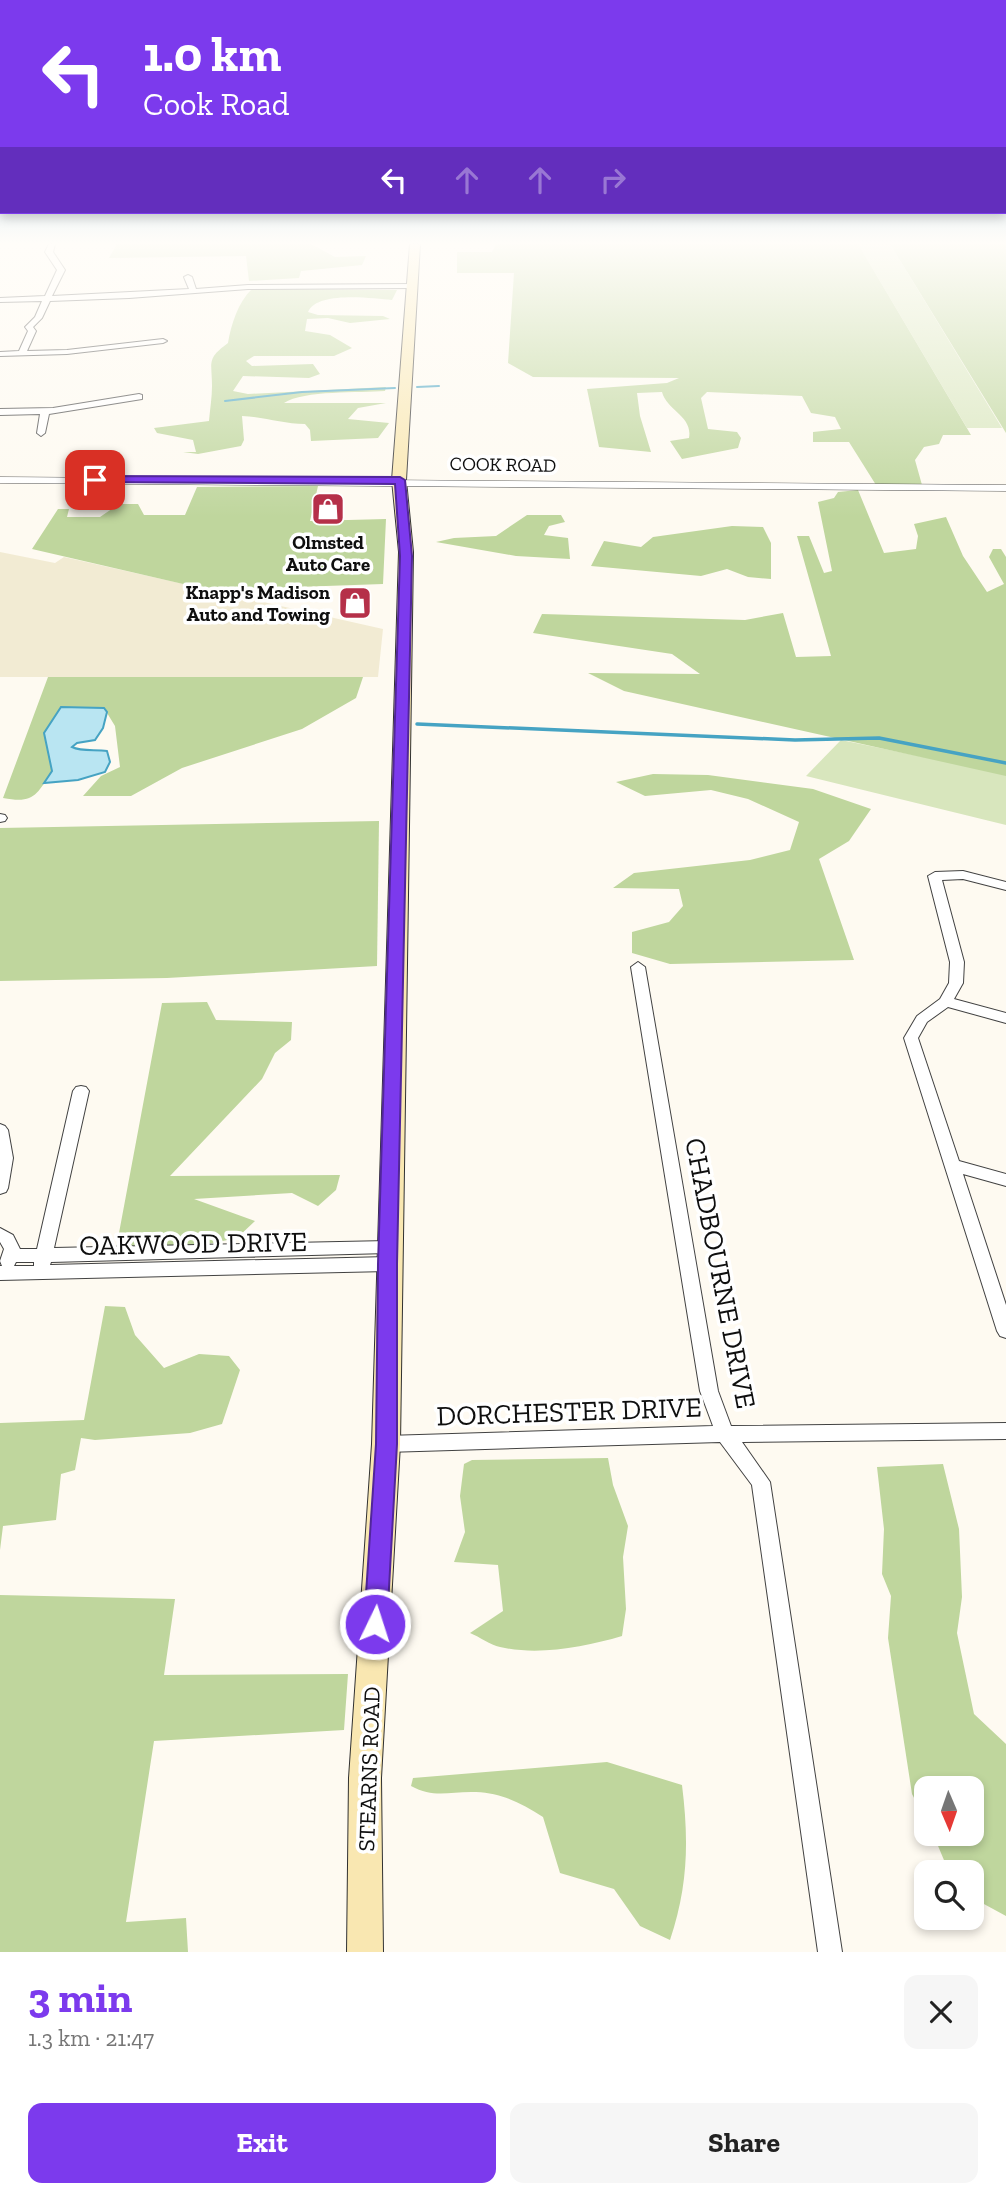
<!DOCTYPE html>
<html lang="en">
<head>
<meta charset="utf-8">
<style>
  body { margin:0; font-family:"Zilla Slab",serif; background:#f6f6f6; color:#222; height:100vh; display:flex; flex-direction:column; font-size:26px; white-space:nowrap }
  * { box-sizing:border-box; margin:0 }
  p { font-size:23px; color:#767676 }
  .icon { flex:none; width:38px; height:38px; fill:none; stroke:currentColor; stroke-width:2; stroke-linecap:round; stroke-linejoin:round }
  .map { position:relative; height:1952px; overflow:hidden }
  .drawer { display:flex; flex-direction:column; background:#fff; flex:1 }
  .drawer>* { flex:none }
  .guide { position:absolute; left:0px; top:0px; width:1006px; height:214px; box-shadow:0 4px 10px #0003; background:#7c3aed; color:#fff; overflow:hidden }
  .needle { width:46px; rotate:178deg }
  .buttons { position:absolute; left:914px; top:1776px; display:grid; gap:14px }
  .buttons a { display:grid; place-items:center; width:70px; height:70px; border-radius:14px; background:#fff; box-shadow:0 4px 10px #0003; font-size:35px }
  .pin { position:absolute; display:grid; place-items:center; width:60px; height:60px; color:#fff; margin:-30px; border-radius:14px; box-shadow:0 4px 10px #0006 }
  .me { position:absolute; width:77px; margin:-38px; rotate:4deg; stroke-linejoin:round; filter:drop-shadow(0 0 5px #0008) }
  .turn { display:flex; align-items:center; gap:24px; height:147px; padding:0 28px; font-size:32px }
  .turn .icon { width:91px; height:91px; stroke-width:2.5 }
  .turn b { display:block; font-size:49px; line-height:60px }
  .lanes { display:flex; align-items:center; height:66px; padding:0 28px; background:#0003; justify-content:center; gap:35px; direction:ltr }
  .lanes .off { opacity:.35 }
  .round { display:grid; place-items:center; flex:none; width:74px; height:74px; border-radius:14px; background:#f6f6f6 }
  .summary { display:flex; align-items:center; justify-content:space-between; height:119px; padding:0 28px }
  h1 { font-size:42px; font-weight:700; line-height:52px; color:#7c3aed }
  .cta { display:flex; gap:14px; margin-top:auto; padding:14px 28px }
  .cta a { flex:1; height:80px; border-radius:14px; background:#7c3aed; color:#fff; font-size:28px; font-weight:700; line-height:80px; text-align:center }
  .cta a+a { background:#f6f6f6; color:#222 }
  .map>svg:first-child { display:block }
</style>
</head>
<body>
<div class="map">
<svg width="1006" height="1952" viewBox="0 0 1006 1952">
  <rect width="100%" height="100%" fill="#fefaf1"/>
  <path fill="#f2ebd3" d="M0,552L55,563L64,557L383,629L378,677H0Z"/>
  <g fill="#d8e6bd">
    <path d="M858,244H890L1002,428H967Z"/>
    <path d="M841,740L1006,774V825L806,776Z"/>
  </g>
  <g fill="#bfd69d">
    <path d="M117,244H311L335,257L366,256L362,265L301,271L299,278L249,281L246,256L109,258Z"/>
    <path d="M496,244H858L971,435H943L939,444L924,447L915,460L922,485H876L849,442H813V432L841,429L835,417L811,413L802,396L707,392L701,398L708,429L737,432L741,438L738,448L682,459L670,441L689,438C693,416 667,411 662,392L637,393L640,416L651,452L599,447L587,389L667,383L679,378L533,377L508,363L514,273H457V252H492Z"/>
    <path d="M890,244H1006V433Z"/>
    <path d="M252,289L397,290L392,300C371,298 317,291 308,312L318,315L383,316L390,319L350,323L328,318L307,319L305,331L330,335L352,348L334,356H254L246,361L252,366L313,364L320,374L309,378L243,376L233,391L248,394L386,387L385,391C360,393 304,390 284,403H386L358,408L348,419L389,423L378,438L311,441L310,430L305,424C283,424 264,417 242,416L244,440L241,446L198,454L183,452H196L193,440L157,433L154,428L209,421C210,409 212,397 212,386C212,362 206,359 228,343C231,325 238,302 252,289Z"/>
    <path d="M318,486L310,521L386,519L383,584L209,590L32,549L58,509H69L67,517H100L119,504H138L144,515H185L197,487Z"/>
    <path d="M858,490L884,553L916,549L918,536L914,524L946,517L963,556L987,592L1004,584L989,557L993,549H1001L1006,557V776L624,691L588,673L700,674L672,654L533,633L542,614L745,620L783,613L796,657L831,656L797,536H809L824,573L832,571L818,502L834,498L838,492Z"/>
    <path d="M527,515H561L565,522L549,526L544,535L568,538L570,559L516,556L436,542L454,538L496,536Z"/>
    <path d="M732,526L763,527L771,543V579L748,577L727,569L701,576L591,566L604,541L641,547L653,537Z"/>
    <path d="M48,677H363L356,698L302,729L182,768L131,796H83L101,776L120,767L115,726L104,708L44,733L52,772C36,795 34,804 3,798Z"/>
    <path d="M653,774L708,775L813,789L871,809L849,841L819,859L854,960L670,964L632,953V932L669,922L683,906L679,889L613,888L634,873L750,860L790,850L799,822L748,799L711,790L645,796L616,782Z"/>
    <path d="M379,821L377,966L167,978L0,981V828Z"/>
    <path d="M207,1002L216,1020L292,1022L291,1040L275,1053L262,1079L170,1176L340,1175L336,1190L318,1206L292,1193L194,1199L255,1221L237,1238L189,1248L116,1249L162,1003Z"/>
    <path d="M105,1306L125,1307L135,1335L164,1368L199,1354L229,1356L240,1370L222,1424L190,1433L95,1440L81,1438L75,1470L61,1474L56,1520L3,1526L0,1550V1423L84,1420Z"/>
    <path d="M608,1458L613,1485L628,1526L623,1557L626,1609L622,1636C585,1647 538,1656 500,1647C490,1645 480,1637 470,1633L503,1611L498,1565L454,1562L465,1532L460,1496L464,1464L472,1460Z"/>
    <path d="M943,1464L959,1529L962,1597L957,1633L974,1714L1006,1744V1916L971,1897V1872H949L933,1834H971V1788H926V1821L912,1794L888,1638L891,1596L882,1574L884,1529L877,1467Z"/>
    <path d="M0,1595L175,1599L164,1675L348,1674L344,1730L154,1741L126,1922L186,1918L188,1952H0Z"/>
    <path d="M607,1762L682,1785C689,1841 688,1886 670,1940L640,1926L614,1889L560,1873L543,1817C521,1803 502,1793 476,1792C450,1791 435,1799 411,1786L413,1778Z"/>
  </g>
  <path fill="#b9e5f2" stroke="#46a3c3" stroke-width="2" d="M61,707L104,708L107,712L103,728L95,740L77,743L72,747C82,752 96,749 107,751L110,762L105,772L78,780L44,783L52,771L44,733Z"/>
  <g fill="none" stroke-linecap="round" stroke-linejoin="round">
    <g stroke="#46a3c3" stroke-width="2">
      <path d="M417,387L439,386"/>
      <path d="M225,401L302,392L395,388"/>
    </g>
    <path stroke="#46a3c3" stroke-width="3.5" d="M417,724L795,740L879,738L1006,763"/>
  </g>
  <path fill="#564e4c" d="M322,499H338L334,520H318Z"/>
  <g fill="none" stroke-linecap="round" stroke-linejoin="round">
    <defs>
      <g id="minor">
        <path d="M49,244H55L53,252L65,270L52,296L189,289L184,277L188,275L192,277L196,289L248,285L413,284L417,286L413,288L248,289L129,298L50,301L42,318L33,327L36,331L27,351L67,350L163,339L167,341L163,343L67,354L0,356V352L19,351L28,331L25,327L35,317L42,301L0,302V298L45,296L57,270L45,252Z"/>
        <path d="M139,394L142,395V399L49,414L45,433L41,436L37,433L40,414L0,415V409L53,408Z"/>
        <path d="M0,814L5,815L7,818L5,821L0,822Z"/>
        <path d="M963,871L1006,882V890L963,879L942,880L964,962L963,983L954,999L1006,1013V1023L948,1007L927,1022L918,1038L959,1161L1006,1174V1186L963,1174L1006,1305V1338L1000,1336L997,1331L904,1038L917,1016L940,999L949,983L950,962L928,876L935,872Z"/>
        <path d="M638,962L645,967L718,1391L731,1426L1006,1423V1439L742,1442L770,1482L842,1952H818L752,1485L720,1442L386,1452L379,1450L377,1444L379,1438L386,1436L713,1426L700,1391L631,967Z"/>
        <path d="M81,1086L86,1087L89,1091L54,1248L388,1241L394,1242L396,1247L394,1252L388,1253L51,1262L50,1265L388,1257L394,1259L396,1264L394,1269L388,1271L0,1280V1266H2L0,1261L4,1249L0,1242V1228L13,1235L20,1249H37L73,1091L76,1087ZM16,1262H34V1266H14Z"/>
        <path d="M0,1124L5,1126L8,1130L13,1158L8,1188L6,1192L0,1194Z"/>
      </g>
      <path id="tertiary" d="M0,477L1006,485V491L0,483Z"/>
      <path id="secondary" d="M410,244H420L406,480L413,552L400,1444L381,1778L383,1952H347L349,1778L372,1444L399,552L392,480Z"/>
    </defs>
    <use href="#minor" stroke="#424242" stroke-width="2"/>
    <use href="#tertiary" stroke="#424242" stroke-width="1"/>
    <use href="#secondary" stroke="#313131" stroke-width="2"/>
    <use href="#minor" fill="#fff" fill-rule="evenodd"/>
    <use href="#tertiary" fill="#fff" fill-rule="evenodd"/>
    <use href="#secondary" fill="#f9e7b1" fill-rule="evenodd"/>
  </g>
  <linearGradient id="sky" x2="0" y2="1"><stop stop-color="#95c8ec"/><stop offset="0.47" stop-color="#fffdf9"/><stop offset="1" stop-color="#fffdf9" stop-opacity="0"/></linearGradient>
  <rect width="1006" height="517" fill="url(#sky)"/>
  <path fill="#7c3aed" stroke="#51269a" stroke-width="2" d="M95,476L400,477L405,480L412,556L397,1264V1444L387,1624L383,1632L375,1635L367,1632L364,1624L376,1444L378,1264L400,556L395,484L92,482V477Z"/>
  <defs>
    <symbol id="shop-square" viewBox="-11 -11 22 22"><rect x="-9" y="-9" width="18" height="18" rx="4" fill="#b53049" stroke="#fff"/><path d="M-5-2.5h2.3a2.7 3.5 0 0 1 5.4 0H5L5.5 6h-11ZM-1.5-2.5h3a1.5 2.3 0 0 0-3 0Z" fill="#fff"/></symbol>
  </defs>
  <g fill-rule="evenodd">
    <use href="#shop-square" x="309" y="490" width="38" height="38"/>
    <use href="#shop-square" x="336" y="584" width="38" height="38"/>
  </g>
  <g text-anchor="middle" stroke-width="7" stroke-linejoin="round" paint-order="stroke">
    <g font-size="19" fill="#0f0f0f" stroke="#fff">
      <text transform="translate(503 464) rotate(1)" y="7">COOK ROAD</text>
    </g>
    <g font-size="19" font-weight="bold" fill="#0f0f0f" stroke="#fff">
      <text x="328" y="549">Olmsted<tspan x="328" dy="22">Auto Care</tspan></text>
      <text x="330" y="599" text-anchor="end">Knapp's Madison<tspan x="330" dy="22">Auto and Towing</tspan></text>
    </g>
    <g font-size="23" fill="#0f0f0f" stroke="#fff">
      <text transform="translate(369 1769) rotate(-88)" y="8">STEARNS ROAD</text>
    </g>
    <g font-size="28" fill="#0f0f0f" stroke="#fff">
      <text transform="translate(193 1243) rotate(-1)" y="10">OAKWOOD DRIVE</text>
      <text transform="translate(721 1273) rotate(79)" y="10">CHADBOURNE DRIVE</text>
      <text transform="translate(569 1411) rotate(-2)" y="10">DORCHESTER DRIVE</text>
    </g>
  </g>
</svg>
<div class="buttons">
<a><svg class="needle" viewBox="-14 -14 28 28"><path d="M0-13l5 13h-10z" fill="#e53935"/><path d="M0 13l5-13h-10z" fill="#767676"/></svg></a>
<a><svg class="icon" aria-label="search" viewBox="0 0 24 24"><circle cx="10" cy="10" r="6"/><path d="M15 15l6 6"/></svg></a>
</div>
<div class="pin" style="left:95px;top:480px;background:#d93025"><svg class="icon" aria-label="arrive" viewBox="0 0 24 24"><path d="M6 21V4h12l-3 4 3 4H6"/></svg></div>
<svg class="me" style="left:375px;top:1624px" viewBox="-20 -20 40 40"><circle r="17" fill="#7c3aed" stroke="#fff" stroke-width="3"/><path d="M0-11L8 9 0 5-8 9z" fill="#fff"/></svg>
<div class="guide">
<div class="turn"><svg class="icon" aria-label="left" viewBox="0 0 24 24"><path d="M17 20v-9H6M10 6l-5 5 5 5"/></svg><div><b>1.0 km</b>Cook Road</div></div>
<div class="lanes"><svg class="icon" aria-label="left" viewBox="0 0 24 24"><path d="M17 20v-9H6M10 6l-5 5 5 5"/></svg><svg class="icon off" aria-label="ahead" viewBox="0 0 24 24"><path d="M12 20V5M6 11l6-6 6 6"/></svg><svg class="icon off" aria-label="ahead" viewBox="0 0 24 24"><path d="M12 20V5M6 11l6-6 6 6"/></svg><svg class="icon off" aria-label="right" viewBox="0 0 24 24"><path d="M7 20v-9h11M14 6l5 5-5 5"/></svg></div>
</div>
</div>
<section class="drawer">
<div class="summary"><div><h1>3 min</h1><p>1.3 km · 21:47</p></div><a class="round"><svg class="icon" aria-label="close" viewBox="0 0 24 24"><path d="M6 6l12 12M18 6L6 18"/></svg></a></div>
<div class="cta"><a>Exit</a><a>Share</a></div>
</section>
</body>
</html>
